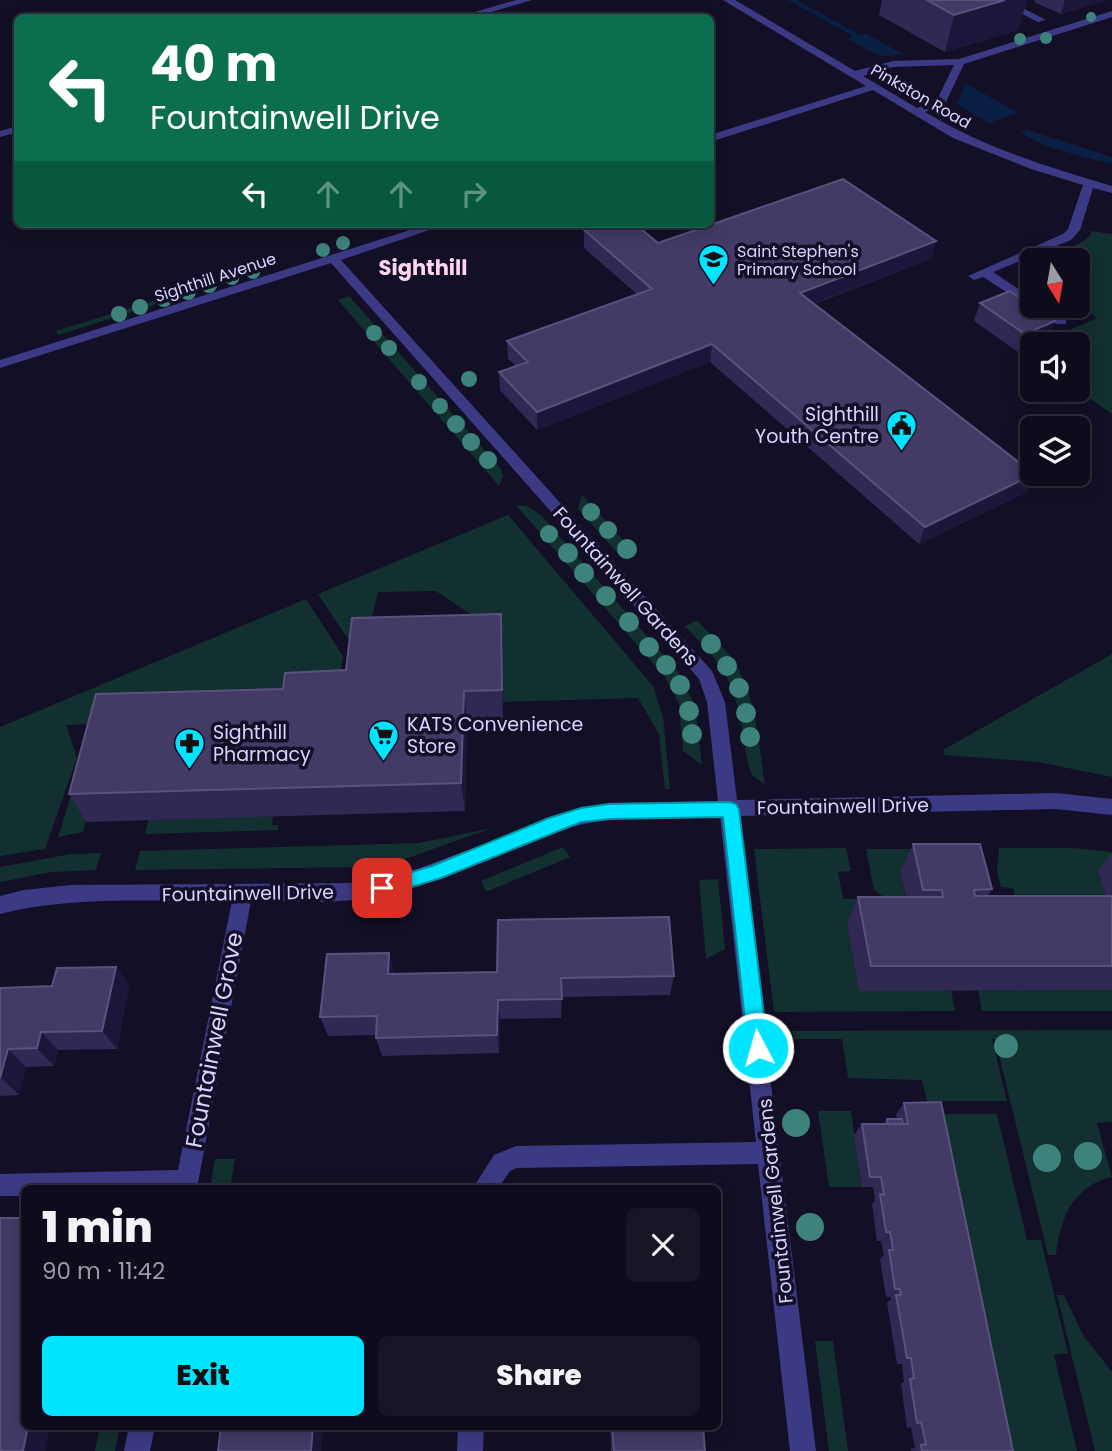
<!DOCTYPE html>
<html lang="en">
<head>
<meta charset="utf-8">
<style>
  body { margin:0; font-family:Poppins,sans-serif; background:#171425; color:#f1f3f6; height:100vh; display:flex; flex-direction:column; font-size:26px; white-space:nowrap }
  * { box-sizing:border-box; margin:0 }
  p { font-size:23px; color:#9b9ba3 }
  .icon { flex:none; width:38px; height:38px; fill:none; stroke:currentColor; stroke-width:2; stroke-linecap:round; stroke-linejoin:round }
  .map { position:relative; flex:1; overflow:hidden }
  .drawer { position:absolute; left:21px; top:1185px; width:700px; height:245px; display:flex; flex-direction:column; background:#0e0b1c; border-radius:10px; box-shadow:0 4px 18px #0003,0 0 0 2px #2e2b3b }
  .drawer>* { flex:none }
  .top-card { position:absolute; left:14px; top:14px; width:700px; height:214px; border-radius:10px; box-shadow:0 4px 18px #0003,0 0 0 2px #2e2b3b; background:#0b6e4f; color:#fff; overflow:hidden }
  .needle { width:46px; rotate:169deg }
  .buttons { position:absolute; left:1020px; top:248px; display:grid; gap:14px }
  .buttons a { display:grid; place-items:center; width:70px; height:70px; border-radius:10px; background:#0e0b1c; box-shadow:0 4px 18px #0003,0 0 0 2px #2e2b3b; font-size:35px }
  .pin { position:absolute; display:grid; place-items:center; width:60px; height:60px; color:#fff; margin:-30px; border-radius:14px; box-shadow:0 4px 10px #0006 }
  .me { position:absolute; width:77px; margin:-38px; rotate:354deg; stroke-linejoin:round; filter:drop-shadow(0 0 5px #0008) }
  .turn { display:flex; align-items:center; gap:24px; height:147px; padding:0 21px; font-size:32px }
  .turn .icon { width:91px; height:91px; stroke-width:2.5 }
  .turn b { display:block; font-size:49px; line-height:60px }
  .lanes { display:flex; align-items:center; height:66px; padding:0 21px; background:#0003; justify-content:center; gap:35px; direction:ltr }
  .lanes .off { opacity:.35 }
  .round { display:grid; place-items:center; flex:none; width:74px; height:74px; border-radius:10px; background:#171425 }
  .headline { display:flex; align-items:center; justify-content:space-between; height:119px; padding:0 21px }
  h1 { font-size:42px; font-weight:800; line-height:52px }
  .button { display:flex; gap:14px; margin-top:auto; padding:14px 21px }
  .button a { flex:1; height:80px; border-radius:10px; background:#00e5ff; color:#111; font-size:28px; font-weight:800; line-height:80px; text-align:center }
  .button a+a { background:#171425; color:#f1f3f6 }
  .map>svg:first-child { display:block }
</style>
</head>
<body>
<div class="map">
<svg width="1112" height="1451" viewBox="0 0 1112 1451">
  <rect width="100%" height="100%" fill="#130f26"/>
  <g fill="#12302f">
    <path d="M1090,231L1112,234V414L1078,390V345H1034L1097,318L1078,305V261H1053C1062,246 1080,247 1091,235Z"/>
    <path d="M275,263L278,266L58,335L56,331Z"/>
    <path d="M349,296L501,469L503,476L499,486L338,300Z"/>
    <path d="M582,495L635,553L623,559L578,509Z"/>
    <path d="M516,505L527,506L541,515L679,673L695,706L702,765L683,751L679,704L665,677Z"/>
    <path d="M508,515L653,686L663,717L670,789H665L659,734L638,698L503,702V636L436,591L378,592L364,649L358,654L318,594Z"/>
    <path d="M306,599L343,656L338,692L241,719L66,725L77,758L45,849L0,856V727Z"/>
    <path d="M697,620C709,633 723,646 733,660C757,697 758,743 765,785L752,775L749,767C742,735 741,701 724,672C714,655 698,641 685,626Z"/>
    <path d="M1112,654V777L1038,762L945,755L943,750Z"/>
    <path d="M104,752L83,832L58,837L78,774Z"/>
    <path d="M273,816L272,825H278V830L145,834L148,820Z"/>
    <path d="M492,828L405,859L367,867L135,870L140,851L419,843Z"/>
    <path d="M563,847L570,857L486,892L481,881Z"/>
    <path d="M846,848L851,871L838,872L843,899H860L951,990L955,1011L774,1012L754,849Z"/>
    <path d="M999,848H1073L1112,852V914L1020,915L1013,888L1001,887L997,871Z"/>
    <path d="M866,849H965L900,872L910,916L874,890Z"/>
    <path d="M101,853L96,870L51,872L0,882V867L71,854Z"/>
    <path d="M718,879L725,949L706,959L699,880Z"/>
    <path d="M978,990H1112V1011H982Z"/>
    <path d="M1112,1030V1122L1097,1123L1112,1177C1073,1186 1060,1218 1056,1255H1048L995,1039H992L1007,1101H927L922,1080L848,1078L842,1039H793L792,1031Z"/>
    <path d="M818,1111H851L862,1187H829Z"/>
    <path d="M932,1114H997L1027,1240H1041L1068,1353L1054,1355L1077,1451H1000Z"/>
    <path d="M215,1159H235L230,1188H210Z"/>
    <path d="M1057,1295H1064L1083,1335L1112,1372V1451H1095Z"/>
    <path d="M815,1341H833L848,1451H829Z"/>
    <path d="M100,1426H120L115,1451H95Z"/>
  </g>
  <g fill="#0a1f44">
    <path d="M788,0H797L860,35L867,34L905,55L879,56L848,39L853,36Z"/>
    <path d="M965,83L1018,113L989,123L957,104Z"/>
    <path d="M1028,130L1112,157V164C1091,159 1033,146 1021,131Z"/>
  </g>
  <g fill="none" stroke-linecap="round" stroke-linejoin="round">
    <g fill="#3d3a85" fill-rule="evenodd">
      <path d="M516,0H532L471,18H454Z"/>
      <path d="M723,0H735L855,71L893,61L959,59L1112,11V17L964,64L945,104L925,112C983,147 1047,167 1112,186V193L1093,188L1080,230L1071,240L993,272L1032,298V306H1046L1066,318V324H1056L983,277L974,280L968,276L1063,234L1068,229L1083,185L1031,169L953,138L873,90L710,142V135L866,86ZM954,65L937,100L917,108L863,76L893,67Z"/>
      <path d="M995,0H1007L1046,20L1038,22Z"/>
      <path d="M18,126V132L0,137V131Z"/>
      <path d="M429,224H447L341,260L712,671L725,702L737,800L1056,793L1112,799V815L1056,809L738,816L816,1451H790L758,1164L516,1168L510,1171L498,1188H473L494,1155L516,1146L756,1142L720,816C672,817 622,814 576,826C510,843 452,881 385,895C341,905 295,901 251,901L197,1188H24V1196H0V1174L178,1170L232,901C155,902 74,895 0,914V896L24,890L71,885L351,883L417,869L576,810L609,803L718,801L707,702L699,679L331,263L0,368V360Z"/>
      <path d="M129,1426H155L150,1451H124Z"/>
      <path d="M458,1426H484L483,1451H457Z"/>
    </g>
  </g>
  <g fill="#3d827b">
    <circle cx="1091" cy="17" r="5"/>
    <circle cx="1046" cy="38" r="6"/>
    <circle cx="1020" cy="39" r="6"/>
    <circle cx="343" cy="243" r="7"/>
    <circle cx="323" cy="250" r="7"/>
    <circle cx="253" cy="272" r="7"/>
    <circle cx="232" cy="278" r="7"/>
    <circle cx="209" cy="285" r="8"/>
    <circle cx="188" cy="292" r="8"/>
    <circle cx="164" cy="299" r="8"/>
    <circle cx="140" cy="307" r="8"/>
    <circle cx="119" cy="314" r="8"/>
    <circle cx="374" cy="333" r="8"/>
    <circle cx="389" cy="348" r="8"/>
    <circle cx="469" cy="379" r="8"/>
    <circle cx="419" cy="382" r="8"/>
    <circle cx="440" cy="406" r="8"/>
    <circle cx="456" cy="424" r="9"/>
    <circle cx="471" cy="442" r="9"/>
    <circle cx="488" cy="460" r="9"/>
    <circle cx="591" cy="512" r="9"/>
    <circle cx="608" cy="530" r="9"/>
    <circle cx="549" cy="534" r="9"/>
    <circle cx="627" cy="549" r="10"/>
    <circle cx="568" cy="553" r="10"/>
    <circle cx="584" cy="573" r="10"/>
    <circle cx="606" cy="596" r="10"/>
    <circle cx="629" cy="622" r="10"/>
    <circle cx="711" cy="644" r="10"/>
    <circle cx="649" cy="647" r="10"/>
    <circle cx="666" cy="665" r="10"/>
    <circle cx="727" cy="666" r="10"/>
    <circle cx="680" cy="685" r="10"/>
    <circle cx="739" cy="688" r="10"/>
    <circle cx="689" cy="711" r="10"/>
    <circle cx="746" cy="713" r="10"/>
    <circle cx="692" cy="734" r="10"/>
    <circle cx="750" cy="737" r="10"/>
    <circle cx="1006" cy="1046" r="12"/>
    <circle cx="796" cy="1123" r="14"/>
    <circle cx="1088" cy="1156" r="14"/>
    <circle cx="1047" cy="1158" r="14"/>
    <circle cx="810" cy="1227" r="14"/>
  </g>
  <g fill="#312854">
    <path d="M882,0H1027L1018,30L945,52L879,15Z"/>
    <path d="M1034,0H1107L1061,14L1034,2Z"/>
    <path d="M584,230L658,243L936,241L931,259L814,304L1035,474L1027,492L919,544L710,362L537,430L500,390L499,372L516,366L508,359L507,341L637,294L584,248Z"/>
    <path d="M980,303L1048,339L1018,352L974,321Z"/>
    <path d="M503,645V719L467,720L465,811L86,822L69,794L283,689L346,670Z"/>
    <path d="M913,844L992,889L988,896H1106L1098,871L1112,853V990L859,991L847,923L858,897H906L900,872Z"/>
    <path d="M116,967L129,986L117,1049L58,1050L54,1066L26,1067L19,1095L0,1096V988L52,986Z"/>
    <path d="M394,972V974L674,976L670,995L562,997L561,1018L500,1019L499,1053L382,1056L376,1038V1035L328,1036L320,1017Z"/>
    <path d="M904,1103L1013,1451H911V1449L915,1448L911,1427L907,1428L901,1384L904,1382L902,1364H897L887,1303L891,1299V1297H886L880,1259L884,1255L883,1251L881,1241H877L872,1204L875,1200L873,1187H862L854,1135L862,1124H883L887,1119H897L896,1114Z"/>
    <path d="M610,1426H703L705,1451H611Z"/>
  </g>
  <g fill="#1d163a">
    <path d="M1005,0H1027L1018,30L945,52L954,15Z"/>
    <path d="M1065,0H1107L1061,14Z"/>
    <path d="M936,241L931,259L796,310L800,293Z"/>
    <path d="M1055,321L1048,339L1018,352L1025,334Z"/>
    <path d="M712,344L710,362L537,430V412Z"/>
    <path d="M1035,474L1027,492L919,544L925,527Z"/>
    <path d="M501,614L503,645V719L502,690Z"/>
    <path d="M464,691L467,720L465,811L461,783Z"/>
    <path d="M389,953L394,972L393,993L388,974Z"/>
    <path d="M116,967L129,986L117,1049L102,1031Z"/>
    <path d="M498,1000L500,1019L499,1053L497,1035Z"/>
    <path d="M41,1032L58,1050L54,1066L37,1048Z"/>
    <path d="M8,1049L26,1067L19,1095L1,1078Z"/>
    <path d="M28,1426H50L45,1451H23Z"/>
    <path d="M313,1426H323L321,1451H311Z"/>
  </g>
  <g fill="#433a66" stroke="#5a527e" stroke-width="2">
    <path d="M927,0H1005L954,15Z"/>
    <path d="M843,179L936,241L800,293L1034,474L925,527L712,344L537,412L499,372L528,362L507,341L652,289L584,230L603,224H635L658,243Z"/>
    <path d="M1010,291L1032,306L1055,321L1025,334L980,303Z"/>
    <path d="M501,614L502,690L464,691L461,783L69,794L96,694L283,689L285,673L346,670L352,618Z"/>
    <path d="M913,844H980L992,889L974,890L975,896H1112V966H871L858,897H943L942,890H923Z"/>
    <path d="M669,917L674,976L561,978L562,999L498,1000L497,1035L376,1038L377,1016L320,1017L327,954L389,953L388,974L497,972L498,920Z"/>
    <path d="M116,967L102,1031L41,1032L37,1048L8,1049L0,1078V988L52,986L57,968Z"/>
    <path d="M941,1102L1013,1451H922L921,1445L926,1444L921,1422L917,1423L910,1379L914,1378L911,1358H907L896,1295H901L900,1289H895L889,1250H893L892,1243L890,1232H886L880,1194L884,1195L881,1177H870L862,1124H908L904,1103Z"/>
    <path d="M887,1119H902L903,1124H888Z"/>
    <path d="M0,1218H24V1231L23,1237H24V1426H28L23,1451H0Z"/>
    <path d="M221,1426H313L311,1451H218Z"/>
    <path d="M612,1426H703L705,1451H614Z"/>
  </g>
  <path fill="#00e5ff" stroke="#0095a6" stroke-width="2" d="M730,802L736,804L739,809L768,1048L765,1055L758,1057L751,1055L748,1048L723,817L609,819L581,822L441,878L382,896L375,894L373,888L375,883L432,866L549,818L581,808L609,804Z"/>
  <defs>
    <symbol id="school-pin" viewBox="-11 -11 22 30"><path d="M0 17L-7.5 6A9.5 9.5 0 1 1 7.5 6Z" fill="#00e5ff" stroke="#130f26"/><path d="M0-5L7-2L0 1L-7-2ZM-4 1L0 2.5L4 1V4Q0 6-4 4Z" fill="#111"/></symbol>
    <symbol id="civic-pin" viewBox="-11 -11 22 30"><path d="M0 17L-7.5 6A9.5 9.5 0 1 1 7.5 6Z" fill="#00e5ff" stroke="#130f26"/><path d="M-.6-6.5H3V-4.5H.6V-3L4-1V1h2V6H-6V1h2V-1L-.6-3ZM-1.2 2.5V6h2.4V2.5Z" fill="#111"/></symbol>
    <symbol id="supermarket-pin" viewBox="-11 -11 22 30"><path d="M0 17L-7.5 6A9.5 9.5 0 1 1 7.5 6Z" fill="#00e5ff" stroke="#130f26"/><path d="M-6-5.5h2.5l.6 2H6L4.5 2H-2.5L-4.4-4H-6ZM-1.5 3.2a1.3 1.3 0 1 0 .1 0ZM3 3.2a1.3 1.3 0 1 0 .1 0Z" fill="#111"/></symbol>
    <symbol id="pharmacy-pin" viewBox="-11 -11 22 30"><path d="M0 17L-7.5 6A9.5 9.5 0 1 1 7.5 6Z" fill="#00e5ff" stroke="#130f26"/><path d="M-2-6h4v4h4v4h-4v4h-4v-4h-4v-4h4Z" fill="#111"/></symbol>
  </defs>
  <g fill-rule="evenodd">
    <use href="#school-pin" x="696" y="242" width="35" height="47"/>
    <use href="#civic-pin" x="884" y="408" width="35" height="47"/>
    <use href="#supermarket-pin" x="366" y="718" width="35" height="47"/>
    <use href="#pharmacy-pin" x="172" y="726" width="35" height="47"/>
  </g>
  <g text-anchor="middle" stroke-width="7" stroke-linejoin="round" paint-order="stroke">
    <g font-size="16" fill="#d9d4ff" stroke="#130f26">
      <text transform="translate(921 96) rotate(30)" y="6">Pinkston Road</text>
      <text transform="translate(215 277) rotate(-18)" y="6">Sighthill Avenue</text>
    </g>
    <g font-size="16" fill="#d9d4ff" stroke="#130f26" text-anchor="start">
      <text x="737" y="257">Saint Stephen's<tspan x="737" dy="18">Primary School</tspan></text>
    </g>
    <g font-size="19" fill="#d9d4ff" stroke="#130f26" text-anchor="start">
      <text x="879" y="421" text-anchor="end">Sighthill<tspan x="879" dy="22">Youth Centre</tspan></text>
      <text x="407" y="731">KATS Convenience<tspan x="407" dy="22">Store</tspan></text>
      <text x="213" y="739">Sighthill<tspan x="213" dy="22">Pharmacy</tspan></text>
    </g>
    <g font-size="19" fill="#d9d4ff" stroke="#130f26">
      <text transform="translate(626 586) rotate(48)" y="7">Fountainwell Gardens</text>
      <text transform="translate(843 806) rotate(-1)" y="7">Fountainwell Drive</text>
      <text transform="translate(248 893) rotate(-1)" y="7">Fountainwell Drive</text>
      <text transform="translate(775 1201) rotate(-96)" y="7">Fountainwell Gardens</text>
    </g>
    <g font-size="21" font-weight="bold" fill="#ffd6f0" stroke="#130f26">
      <text x="423" y="275">Sighthill</text>
    </g>
    <g font-size="23" fill="#d9d4ff" stroke="#130f26">
      <text transform="translate(214 1040) rotate(-79)" y="8">Fountainwell Grove</text>
    </g>
  </g>
</svg>
<div class="buttons">
<a><svg class="needle" viewBox="-14 -14 28 28"><path d="M0-13l5 13h-10z" fill="#e53935"/><path d="M0 13l5-13h-10z" fill="#9b9ba3"/></svg></a>
<a><svg class="icon" aria-label="sound" viewBox="0 0 24 24"><path d="M4 9h4l5-4v14l-5-4H4zM17 9q2 3 0 6"/></svg></a>
<a><svg class="icon" aria-label="layers" viewBox="0 0 24 24"><path d="M12 4l9 5-9 5-9-5zM3 14l9 5 9-5"/></svg></a>
</div>
<div class="pin" style="left:382px;top:888px;background:#d93025"><svg class="icon" aria-label="arrive" viewBox="0 0 24 24"><path d="M6 21V4h12l-3 4 3 4H6"/></svg></div>
<svg class="me" style="left:758px;top:1048px" viewBox="-20 -20 40 40"><circle r="17" fill="#00e5ff" stroke="#fff" stroke-width="3"/><path d="M0-11L8 9 0 5-8 9z" fill="#fff"/></svg>
<div class="top-card">
<div class="turn"><svg class="icon" aria-label="left" viewBox="0 0 24 24"><path d="M17 20v-9H6M10 6l-5 5 5 5"/></svg><div><b>40 m</b>Fountainwell Drive</div></div>
<div class="lanes"><svg class="icon" aria-label="left" viewBox="0 0 24 24"><path d="M17 20v-9H6M10 6l-5 5 5 5"/></svg><svg class="icon off" aria-label="ahead" viewBox="0 0 24 24"><path d="M12 20V5M6 11l6-6 6 6"/></svg><svg class="icon off" aria-label="ahead" viewBox="0 0 24 24"><path d="M12 20V5M6 11l6-6 6 6"/></svg><svg class="icon off" aria-label="right" viewBox="0 0 24 24"><path d="M7 20v-9h11M14 6l5 5-5 5"/></svg></div>
</div>
<section class="drawer">
<div class="headline"><div><h1>1 min</h1><p>90 m · 11:42</p></div><a class="round"><svg class="icon" aria-label="close" viewBox="0 0 24 24"><path d="M6 6l12 12M18 6L6 18"/></svg></a></div>
<div class="button"><a>Exit</a><a>Share</a></div>
</section>
</div>
</body>
</html>
